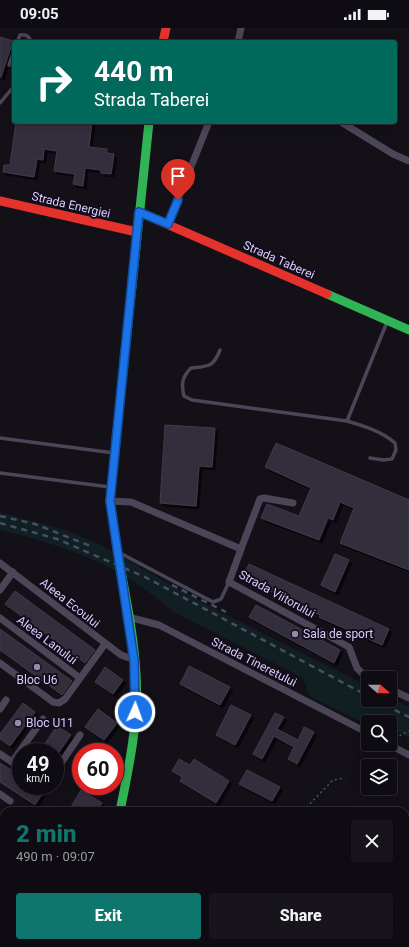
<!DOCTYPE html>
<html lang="en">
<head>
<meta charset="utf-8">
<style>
  body { margin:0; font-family:Roboto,sans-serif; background:#17151b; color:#f1f3f6; height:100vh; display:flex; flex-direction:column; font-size:15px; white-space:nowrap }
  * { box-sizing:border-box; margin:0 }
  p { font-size:13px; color:#9b9b9f }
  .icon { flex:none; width:22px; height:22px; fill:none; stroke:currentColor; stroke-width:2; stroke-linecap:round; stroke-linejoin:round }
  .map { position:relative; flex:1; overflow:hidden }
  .drawer { position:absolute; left:0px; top:779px; width:409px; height:140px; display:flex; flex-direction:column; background:#0e0c12; border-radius:12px 12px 0 0; box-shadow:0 2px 10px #0003,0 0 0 1px #2e2c32 }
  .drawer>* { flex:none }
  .banner { position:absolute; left:12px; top:12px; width:385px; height:84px; border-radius:4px; box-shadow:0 2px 10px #0003,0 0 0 1px #2e2c32; background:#00695c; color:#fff; overflow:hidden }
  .needle { width:26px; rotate:111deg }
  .controls { position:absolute; left:361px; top:643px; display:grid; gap:8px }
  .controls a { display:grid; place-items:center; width:36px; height:36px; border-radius:4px; background:#0e0c12; box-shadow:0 2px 10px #0003,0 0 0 1px #2e2c32; font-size:20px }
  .speed { position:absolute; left:12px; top:715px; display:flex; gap:8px; font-size:20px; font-weight:700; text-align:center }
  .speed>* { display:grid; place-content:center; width:52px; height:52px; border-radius:50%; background:#0e0c12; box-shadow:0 2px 10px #0003,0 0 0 1px #2e2c32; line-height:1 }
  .speed small { font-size:10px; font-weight:400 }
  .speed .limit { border:6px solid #d22; background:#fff; color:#111 }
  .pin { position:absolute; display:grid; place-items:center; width:34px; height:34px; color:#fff; margin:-41px -17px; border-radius:50% 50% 50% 0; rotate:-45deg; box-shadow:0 0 4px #0007 }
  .pin .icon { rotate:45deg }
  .me { position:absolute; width:44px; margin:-22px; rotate:2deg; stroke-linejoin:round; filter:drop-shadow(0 0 3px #0008) }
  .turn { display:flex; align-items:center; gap:14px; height:84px; padding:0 16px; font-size:18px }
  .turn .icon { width:52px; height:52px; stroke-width:2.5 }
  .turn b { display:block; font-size:28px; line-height:34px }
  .round { display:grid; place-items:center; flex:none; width:42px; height:42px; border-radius:4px; background:#17151b }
  .summary { display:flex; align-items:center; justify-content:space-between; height:68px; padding:0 16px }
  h1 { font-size:24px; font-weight:800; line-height:30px; color:#0f766e }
  .cta { display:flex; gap:8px; margin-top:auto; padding:8px 16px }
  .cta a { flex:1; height:46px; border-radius:4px; background:#0f766e; color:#fff; font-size:16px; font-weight:800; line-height:46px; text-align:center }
  .cta a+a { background:#17151b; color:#f1f3f6 }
  .status { display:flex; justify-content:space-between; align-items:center; height:28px; padding:0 20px; background:#0e0c12; direction:ltr }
  .status svg { height:11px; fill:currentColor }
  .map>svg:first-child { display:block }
</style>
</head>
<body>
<div class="status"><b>09:05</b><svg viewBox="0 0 49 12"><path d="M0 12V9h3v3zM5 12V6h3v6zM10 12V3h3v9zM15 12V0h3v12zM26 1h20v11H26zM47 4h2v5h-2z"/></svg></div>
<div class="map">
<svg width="409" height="919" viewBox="0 0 409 919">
  <defs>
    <filter id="shadow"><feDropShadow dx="3" dy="3" stdDeviation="0" flood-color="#0009"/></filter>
  </defs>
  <rect width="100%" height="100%" fill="#131018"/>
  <g fill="#111f23">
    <path d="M0,484L68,503L101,517L205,576L368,658V672H390V670L409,679V710L400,705L390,708V694H368V697L309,668L303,650L172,583C125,539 62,516 0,502Z"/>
    <path d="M405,794L409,795V919L284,918L282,915H405Z"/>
  </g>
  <g fill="#332e3a" stroke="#413a4b" filter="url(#shadow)">
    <path d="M0,9L13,13L1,49H0Z"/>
    <path d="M16,94H92L89,119L107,121V125L114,126L111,146L101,145V142L85,140L83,158L73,156L75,146L54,143L57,123L44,121L43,132L37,131L34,149L3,144L4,137H10Z"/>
    <path d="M165,397L215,400L212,439L199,438L196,478L160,475Z"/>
    <path d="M276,415L409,472V542L340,515L354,480L340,474L333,492L328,490L319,512L261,490L267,476L299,488L311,460L265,439Z"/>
    <path d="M335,526L349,532L335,564L321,557Z"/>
    <path d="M249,536L389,601L382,617L319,589L320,587L242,550Z"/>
    <path d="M15,563L95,622L85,635L5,576Z"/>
    <path d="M256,577L340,622L334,635L249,589Z"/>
    <path d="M0,601L72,653L62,667L0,622Z"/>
    <path d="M189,638L230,659L220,677L180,656Z"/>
    <path d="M105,639L123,652L113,666L95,654Z"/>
    <path d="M23,675L35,684L10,718L0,711V706Z"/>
    <path d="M231,677L251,687L235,717L216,707Z"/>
    <path d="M98,681L117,695L104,712L85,699Z"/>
    <path d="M275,685L284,689L277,701L298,712L304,699L314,704L297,736L288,731L294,719L274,708L262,731L253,726Z"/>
    <path d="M57,698L71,707L59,724H39Z"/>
    <path d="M179,731L190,737L194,731L229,753L216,775L180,753L182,749L172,743Z"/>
    <path d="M0,735L21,748V758H36L44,763L35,777L0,754Z"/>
    <path d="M247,742L280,759L272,773L239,756Z"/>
    <path d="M81,762L102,775L97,783H77L71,779Z"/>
  </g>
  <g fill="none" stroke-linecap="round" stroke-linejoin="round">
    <g stroke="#4e5764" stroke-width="1.5" stroke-dasharray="2 3" stroke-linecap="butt">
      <path d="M395,710L409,703"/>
      <path d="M303,783L333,752L345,750"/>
    </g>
    <g stroke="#4a4658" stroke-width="3.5">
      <path d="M17,14L20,7C27,6 29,9 32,14"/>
      <path d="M9,37L14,22"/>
      <path d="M0,75L14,58"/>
      <path d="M220,322C213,340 208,338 191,340C182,349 181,356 184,368L192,372L347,393C364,398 381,403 395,415L396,422L392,431L383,432L370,430"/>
      <path d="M347,393L387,294"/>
      <path d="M0,410L114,425"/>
      <path d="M0,445L110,459"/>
      <path d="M120,525L213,574L221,571L229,554"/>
      <path d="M0,809L4,811"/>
      <path d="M0,828L4,824"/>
      <path d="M1,851L4,847"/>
      <path d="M0,895L4,898"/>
      <path d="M24,915L28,919"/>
    </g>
    <g stroke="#4a4658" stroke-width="7">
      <path d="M238,14L241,0"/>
      <path d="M341,94L393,126L409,133"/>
      <path d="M168,196L209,94"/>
      <path d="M110,473L131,474L241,521L229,554L349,619L357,640L368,651"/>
      <path d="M241,521L260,471L264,470L293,475"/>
      <path d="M0,535L121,627L135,632"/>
      <path d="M0,562L13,544"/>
      <path d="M128,589L159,597L368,705"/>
      <path d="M0,590L80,650"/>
      <path d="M0,635L53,674L59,675L65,671L105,616"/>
      <path d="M390,661L409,670"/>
      <path d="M0,681L6,672"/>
      <path d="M388,716L409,727"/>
      <path d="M0,726L21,740"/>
      <path d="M12,734L43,691"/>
      <path d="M55,744L80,707"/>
      <path d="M0,766L10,773"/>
      <path d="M198,915L208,919"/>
      <path d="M127,919L128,915"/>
    </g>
    <g stroke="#30b455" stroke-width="9">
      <path d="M327,266L409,302"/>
      <path d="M123,344L149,94"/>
      <path d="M117,520C124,562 134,605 136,647C139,692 129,739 120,783"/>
    </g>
    <path stroke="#ff9f0a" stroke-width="9" d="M51,919L55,915"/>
    <g stroke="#e5322d" stroke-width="9">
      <path d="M163,14L166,0"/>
      <path d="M0,173L137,204"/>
      <path d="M139,184L327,266"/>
      <path d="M117,520L110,473L123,344"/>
      <path d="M40,919L44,915"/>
    </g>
    <g stroke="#445061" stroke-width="2.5" stroke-dasharray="6 5" stroke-linecap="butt">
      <path d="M0,488L35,496L93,519"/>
      <path d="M0,495L57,511L145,549L368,668"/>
      <path d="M172,557L226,584"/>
      <path d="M375,672L409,689"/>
    </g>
  </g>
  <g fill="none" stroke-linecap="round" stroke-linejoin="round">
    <defs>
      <path id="route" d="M135,684L134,632L110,473L139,184L168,196L178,172"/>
    </defs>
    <use href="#route" stroke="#114b97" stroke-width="10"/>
    <use href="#route" stroke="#1a73e8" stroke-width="7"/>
  </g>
  <g fill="#958aab" stroke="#120d1b" stroke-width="1.5">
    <circle cx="295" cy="606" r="4"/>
    <circle cx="37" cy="639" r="4"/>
    <circle cx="18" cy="695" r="4"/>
  </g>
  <g text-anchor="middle" stroke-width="4" stroke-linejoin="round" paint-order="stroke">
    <g font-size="12" fill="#dbccfa" stroke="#120d1b">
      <text transform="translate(71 177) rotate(13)" y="4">Strada Energiei</text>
      <text transform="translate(279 232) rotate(24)" y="4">Strada Taberei</text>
      <text transform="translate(277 566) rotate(29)" y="4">Strada Viitorului</text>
      <text transform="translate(70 575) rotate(38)" y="4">Aleea Ecoului</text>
      <text transform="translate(47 612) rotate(37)" y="4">Aleea Lanului</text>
      <text transform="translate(254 634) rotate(27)" y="4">Strada Tineretului</text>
    </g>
    <g font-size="12" fill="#dbccfa" stroke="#120d1b" text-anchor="start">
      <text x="303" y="610">Sala de sport</text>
      <text x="37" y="656" text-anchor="middle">Bloc U6</text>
      <text x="26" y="699">Bloc U11</text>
    </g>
  </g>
</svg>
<div class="controls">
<a><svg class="needle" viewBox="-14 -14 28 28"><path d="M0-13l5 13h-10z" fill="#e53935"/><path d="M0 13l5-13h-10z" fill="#9b9b9f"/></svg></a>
<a><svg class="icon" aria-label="search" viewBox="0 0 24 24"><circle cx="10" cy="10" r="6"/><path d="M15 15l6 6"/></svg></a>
<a><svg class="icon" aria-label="layers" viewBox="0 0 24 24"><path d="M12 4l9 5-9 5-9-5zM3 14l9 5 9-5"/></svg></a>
</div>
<div class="speed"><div>49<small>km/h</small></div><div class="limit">60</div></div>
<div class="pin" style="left:178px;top:172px;background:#d93025"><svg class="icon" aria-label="arrive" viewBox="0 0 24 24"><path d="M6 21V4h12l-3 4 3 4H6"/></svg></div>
<svg class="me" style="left:135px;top:684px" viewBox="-20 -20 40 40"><circle r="17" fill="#1a73e8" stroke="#fff" stroke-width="3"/><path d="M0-11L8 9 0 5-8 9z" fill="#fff"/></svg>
<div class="banner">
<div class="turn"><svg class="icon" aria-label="right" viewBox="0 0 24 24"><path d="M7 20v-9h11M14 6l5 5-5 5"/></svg><div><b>440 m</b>Strada Taberei</div></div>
</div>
<section class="drawer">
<div class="summary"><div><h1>2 min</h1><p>490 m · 09:07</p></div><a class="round"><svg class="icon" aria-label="close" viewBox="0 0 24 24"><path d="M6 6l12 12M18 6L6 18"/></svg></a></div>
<div class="cta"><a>Exit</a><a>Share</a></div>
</section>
</div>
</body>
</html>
